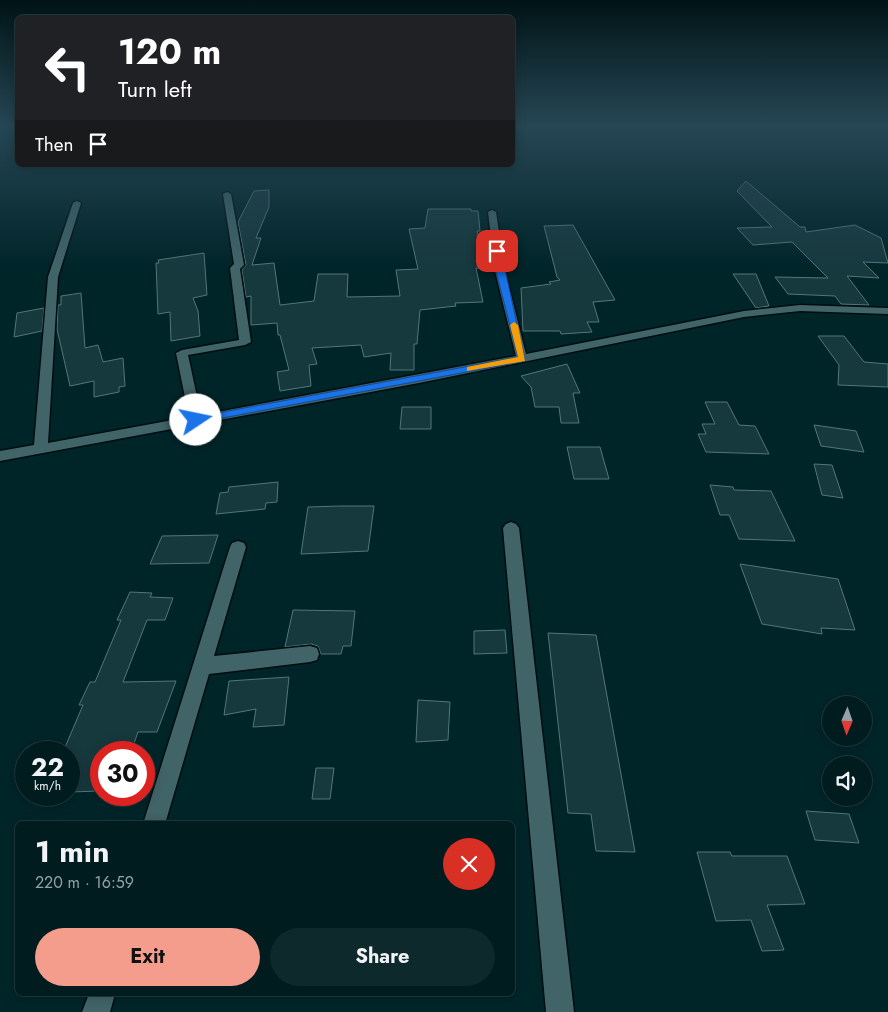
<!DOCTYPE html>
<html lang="en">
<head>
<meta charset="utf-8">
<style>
  body { margin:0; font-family:Jost,sans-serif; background:#0e292c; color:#f1f3f6; height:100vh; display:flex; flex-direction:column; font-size:19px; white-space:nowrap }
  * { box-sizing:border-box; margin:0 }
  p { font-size:16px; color:#95a1a4 }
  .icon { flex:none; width:28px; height:28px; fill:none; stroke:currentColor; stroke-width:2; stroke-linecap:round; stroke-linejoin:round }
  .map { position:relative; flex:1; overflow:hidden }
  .side { position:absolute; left:15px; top:821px; width:500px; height:175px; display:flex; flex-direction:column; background:#001c1f; border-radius:8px; box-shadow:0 2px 12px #0003,0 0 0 1px #223a3d }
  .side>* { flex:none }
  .banner { position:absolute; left:15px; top:15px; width:500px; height:152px; border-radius:8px; box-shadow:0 2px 12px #0003,0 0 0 1px #223a3d; background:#202124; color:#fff; overflow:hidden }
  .needle { width:32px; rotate:182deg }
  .tools { position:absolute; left:822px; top:696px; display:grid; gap:10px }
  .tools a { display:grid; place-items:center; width:50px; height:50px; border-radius:50%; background:#001c1f; box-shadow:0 2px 12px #0003,0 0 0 1px #223a3d; font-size:25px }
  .speed { position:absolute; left:15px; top:741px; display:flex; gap:10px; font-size:25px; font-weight:700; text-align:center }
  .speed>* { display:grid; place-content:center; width:65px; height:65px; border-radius:50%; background:#001c1f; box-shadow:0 2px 12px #0003,0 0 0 1px #223a3d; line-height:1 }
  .speed small { font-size:12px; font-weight:400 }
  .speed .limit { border:8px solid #d22; background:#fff; color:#111 }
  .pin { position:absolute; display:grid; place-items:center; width:42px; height:42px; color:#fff; margin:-21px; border-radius:10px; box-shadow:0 2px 8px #0006 }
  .me { position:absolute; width:55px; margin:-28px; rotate:79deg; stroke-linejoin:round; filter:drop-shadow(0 0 4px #0008) }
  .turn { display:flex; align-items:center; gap:18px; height:105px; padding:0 20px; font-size:22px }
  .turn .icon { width:65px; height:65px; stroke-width:2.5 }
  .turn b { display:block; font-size:35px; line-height:42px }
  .then { display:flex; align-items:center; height:48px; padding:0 20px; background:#0003; gap:10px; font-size:19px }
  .round { display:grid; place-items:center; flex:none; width:52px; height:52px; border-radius:26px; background:#0e292c }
  .headline { display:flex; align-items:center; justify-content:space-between; height:85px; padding:0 20px }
  h1 { font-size:30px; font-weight:700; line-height:38px }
  .cta { display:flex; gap:10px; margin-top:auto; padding:10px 20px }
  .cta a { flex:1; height:58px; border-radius:30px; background:#f59d8d; color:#111; font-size:20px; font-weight:700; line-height:58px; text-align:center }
  .cta a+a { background:#0e292c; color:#f1f3f6 }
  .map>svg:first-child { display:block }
</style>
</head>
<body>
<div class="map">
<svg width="888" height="1012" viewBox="0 0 888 1012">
  <rect width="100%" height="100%" fill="#002529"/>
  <g fill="#16393e" stroke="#52767a">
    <path d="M746,181L800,227H805L806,232L855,225L881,238L888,263L863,262L879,278L847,276L869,305L841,304L835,296L788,294L775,277L828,278L792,242L753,245L737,228L772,227L737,191Z"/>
    <path d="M269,190V207L256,238H261L252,265L274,263L280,305L314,301L318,274H348L347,297L400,296L396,270L418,269L409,229L425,228L428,209H471V211H478L480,231H477L488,268H476L483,302L455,303L456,306L420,310L417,344H414V370H390L391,353L364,357L361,345L312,348L317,364L309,365L311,386L280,391L277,372L289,370L280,335H278L277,323L251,325V296L246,297L242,270L246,265L238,222L254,191Z"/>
    <path d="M573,225L615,300L593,302L599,322H587L592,332L561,334L560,331H523L521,288L551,284L549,282L560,280L557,277L544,226Z"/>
    <path d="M204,253L207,295L193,298L198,311L200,336L171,341L170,312L158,314L156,263H159L158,260Z"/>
    <path d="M733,274H756L769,306L756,308Z"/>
    <path d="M81,293L85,348L98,345L103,362L123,358L125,386L119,387V392L94,397V381L70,386L57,329L58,305H61V296Z"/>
    <path d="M44,308L42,331L14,337L17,313Z"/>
    <path d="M818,336H844L864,362L888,364V387L838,385L839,365Z"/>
    <path d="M567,364L580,393H573L579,423H561L559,407H535L531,387L521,376Z"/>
    <path d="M705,402H727L739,425L755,426L769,454L706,452L698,434H706L702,424H715Z"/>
    <path d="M402,407H431V429H400Z"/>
    <path d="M814,425L856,431L864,452L821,446Z"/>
    <path d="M567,447H600L609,479H574Z"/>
    <path d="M814,464L832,465L843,498L822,495Z"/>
    <path d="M278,482L277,502L266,503L265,509L216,514L220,493L228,492L229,487Z"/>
    <path d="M710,485L733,487L734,490L771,491L795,541L739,539L729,515H720Z"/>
    <path d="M340,506H374L368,551L301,554L308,507Z"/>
    <path d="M218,535L209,563L150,564L162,536Z"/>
    <path d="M740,564L838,579L855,630L821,628L822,634L762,624Z"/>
    <path d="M130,592L152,593L150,597L173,598L165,620H147L123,682L176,681L157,732H138L131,752H101V791L69,792V752H63L83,705H79L90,682H95L121,620H117Z"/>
    <path d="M293,610L355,611L351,646H343L341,654H321L318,646L311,644L285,647Z"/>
    <path d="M505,630L507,653L474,654V631Z"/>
    <path d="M548,633L596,635L635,852L596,851L591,814L568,813Z"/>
    <path d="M289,677L284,725L253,727L256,709L224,715L229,681Z"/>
    <path d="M418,700L450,702L448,740L416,742Z"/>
    <path d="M316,768H334L330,799H312Z"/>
    <path d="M806,811L849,814L859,843L815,840Z"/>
    <path d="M697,852H730L732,856H787L805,904L767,905L784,950L762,951L751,920L716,921Z"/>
  </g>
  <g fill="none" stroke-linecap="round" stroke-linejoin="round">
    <defs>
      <g id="street">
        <path d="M227,192L231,194L244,265L240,269L251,342L245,345L188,355L201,415L516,356L495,271L488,212L492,210L496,212L505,271L526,354L744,311L800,305L888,308V314L800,311L744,317L419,383L0,461V451L34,445L48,277L73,203L77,201L81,203L58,277L48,443L189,417L176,353L182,350L239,340L230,268L234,264L223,194Z"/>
        <path d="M511,522L516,524L519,528L574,1012H546L503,528L506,524Z"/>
        <path d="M238,541L244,543L246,547L214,656L310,646L317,648L319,654L317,660L310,662L209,674L165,824H143L230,547L232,543Z"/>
        <path d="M89,994H115L110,1012H82Z"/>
      </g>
    </defs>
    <use href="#street" stroke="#000d10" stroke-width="3"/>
    <use href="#street" fill="#416469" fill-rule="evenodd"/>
  </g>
  <linearGradient id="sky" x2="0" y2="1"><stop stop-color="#001417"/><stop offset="0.47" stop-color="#264654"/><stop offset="1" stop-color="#264654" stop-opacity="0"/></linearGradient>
  <rect width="888" height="267" fill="url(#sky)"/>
  <path fill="#1a73e8" stroke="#114b97" d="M497,249L501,251L525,361L196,423L191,420L196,417L518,357L496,271L494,251Z"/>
  <path fill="#f59e0b" d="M514,322L518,325L525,361L467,371V367L518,357L510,325Z"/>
</svg>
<div class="tools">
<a><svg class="needle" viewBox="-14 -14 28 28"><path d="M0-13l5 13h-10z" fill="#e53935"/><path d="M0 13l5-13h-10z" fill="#95a1a4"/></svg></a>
<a><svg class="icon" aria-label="sound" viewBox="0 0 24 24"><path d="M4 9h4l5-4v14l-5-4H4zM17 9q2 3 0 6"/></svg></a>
</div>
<div class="speed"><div>22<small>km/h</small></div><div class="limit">30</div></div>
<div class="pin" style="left:497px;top:251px;background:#d93025"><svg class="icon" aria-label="arrive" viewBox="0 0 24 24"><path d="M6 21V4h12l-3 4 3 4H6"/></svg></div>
<svg class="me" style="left:196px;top:420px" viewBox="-20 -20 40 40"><circle r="19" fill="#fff"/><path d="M0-13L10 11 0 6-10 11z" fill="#1a73e8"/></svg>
<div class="banner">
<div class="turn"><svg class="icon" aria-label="left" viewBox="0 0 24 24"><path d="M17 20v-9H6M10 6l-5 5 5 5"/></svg><div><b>120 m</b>Turn left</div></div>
<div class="then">Then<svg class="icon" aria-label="arrive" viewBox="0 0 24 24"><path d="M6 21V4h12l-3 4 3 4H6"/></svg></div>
</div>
<section class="side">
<div class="headline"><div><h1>1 min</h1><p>220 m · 16:59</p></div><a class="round" style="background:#d93025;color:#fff"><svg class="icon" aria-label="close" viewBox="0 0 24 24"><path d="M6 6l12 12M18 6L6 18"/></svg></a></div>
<div class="cta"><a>Exit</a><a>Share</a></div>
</section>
</div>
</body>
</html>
